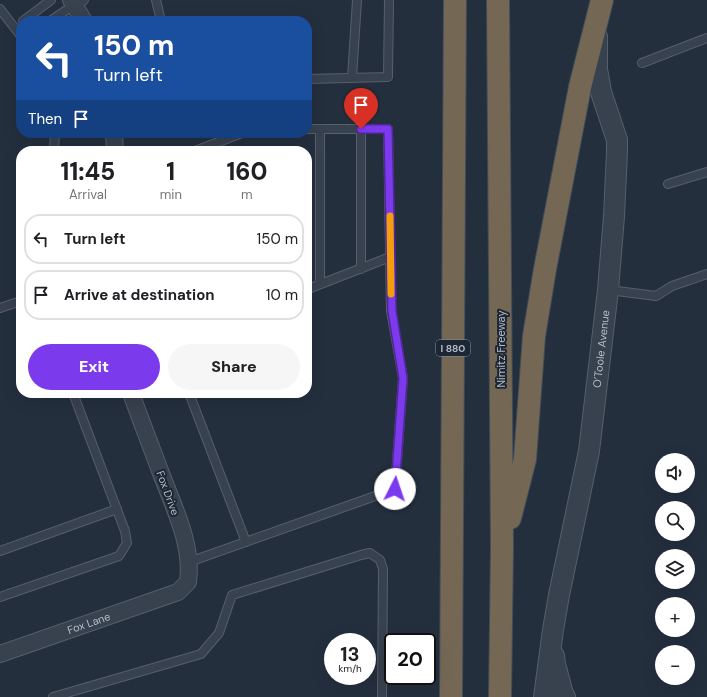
<!DOCTYPE html>
<html lang="en">
<head>
<meta charset="utf-8">
<style>
  body { margin:0; font-family:"DM Sans",sans-serif; background:#f6f6f6; color:#202124; height:100vh; display:flex; flex-direction:column; font-size:15px; white-space:nowrap }
  * { box-sizing:border-box; margin:0 }
  p { font-size:13px; color:#757577 }
  .icon { flex:none; width:22px; height:22px; fill:none; stroke:currentColor; stroke-width:2; stroke-linecap:round; stroke-linejoin:round }
  .map { position:relative; flex:1; overflow:hidden }
  .side { position:absolute; left:16px; top:146px; width:296px; height:252px; display:flex; flex-direction:column; background:#fff; border-radius:16px; box-shadow:0 4px 16px #0002 }
  .side>* { flex:none }
  .hud { position:absolute; left:16px; top:16px; width:296px; height:122px; border-radius:16px; box-shadow:0 4px 16px #0002; background:#1a4fa0; color:#fff; overflow:hidden }
  .buttons { position:absolute; left:655px; top:453px; display:grid; gap:8px }
  .buttons a { display:grid; place-items:center; width:40px; height:40px; border-radius:50%; background:#fff; box-shadow:0 4px 16px #0002; font-size:20px }
  .speed { position:absolute; left:324px; top:633px; display:flex; gap:8px; font-size:20px; font-weight:700; text-align:center }
  .speed>* { display:grid; place-content:center; width:52px; height:52px; border-radius:50%; background:#fff; box-shadow:0 4px 16px #0002; line-height:1 }
  .speed small { font-size:10px; font-weight:400 }
  .speed .limit { border:2px solid #111; border-radius:6px; background:#fff; color:#111 }
  .pin { position:absolute; display:grid; place-items:center; width:34px; height:34px; color:#fff; margin:-41px -17px; border-radius:50% 50% 50% 0; rotate:-45deg; box-shadow:0 0 4px #0007 }
  .pin .icon { rotate:45deg }
  .me { position:absolute; width:44px; margin:-22px; rotate:4deg; stroke-linejoin:round; filter:drop-shadow(0 0 3px #0008) }
  .turn { display:flex; align-items:center; gap:14px; height:84px; padding:0 12px; font-size:18px }
  .turn .icon { width:52px; height:52px; stroke-width:2.5 }
  .turn b { display:block; font-size:28px; line-height:34px }
  .then { display:flex; align-items:center; height:38px; padding:0 12px; background:#0003; gap:8px; font-size:15px }
  .eta { display:flex; justify-content:space-evenly; align-items:center; height:68px; text-align:center }
  .eta b { font-size:24px; font-weight:800; line-height:28px }
  .primary-button { display:flex; gap:8px; margin-top:auto; padding:8px 12px }
  .primary-button a { flex:1; height:46px; border-radius:24px; background:#7c3aed; color:#fff; font-size:16px; font-weight:800; line-height:46px; text-align:center }
  .primary-button a+a { background:#f6f6f6; color:#202124 }
  ul { padding:0; list-style:none }
  li { display:flex; align-items:center; gap:12px; height:50px; margin:0 8px 6px; padding:0 4px; border:2px solid #e0e0e0; border-radius:16px }
  li div { flex:1 }
  li b { display:block; font-size:15px }
  li em { font-style:normal }
  .map>svg:first-child { display:block }
</style>
</head>
<body>
<div class="map">
<svg width="707" height="697" viewBox="0 0 707 697">
  <rect width="100%" height="100%" fill="#242f3e"/>
  <g fill="none" stroke-linecap="round" stroke-linejoin="round">
    <defs>
      <g id="service">
        <path d="M156,0L161,21"/>
        <path d="M75,7L84,0"/>
        <path d="M0,9L21,36"/>
        <path d="M23,21L51,0"/>
        <path d="M50,21L74,5"/>
        <path d="M642,63L707,38"/>
        <path d="M352,78L357,0"/>
        <path d="M307,79L388,77L389,0"/>
        <path d="M320,129V284"/>
        <path d="M54,151L55,133"/>
        <path d="M195,151L242,133"/>
        <path d="M668,184L707,172"/>
        <path d="M361,269V129"/>
        <path d="M308,289L390,257"/>
        <path d="M609,290L656,296L672,286L707,274"/>
        <path d="M0,308L21,301"/>
        <path d="M189,393L246,542"/>
        <path d="M0,551L117,509"/>
        <path d="M189,562L395,489L403,378L391,311L388,129H307"/>
        <path d="M0,597L119,556L127,543L125,531L73,393"/>
        <path d="M53,697L201,654L219,633L232,595L361,555L370,553L380,560L383,569L382,697"/>
      </g>
      <g id="minor">
        <path d="M71,0L84,21"/>
        <path d="M114,133L115,151"/>
        <path id="s1" d="M0,654L178,592L188,582C193,546 175,510 162,476C152,449 141,421 131,393"/>
      </g>
      <g id="tertiary">
        <path d="M554,656L555,664L563,694L565,697"/>
        <path id="s2" d="M544,697L553,630L559,595L589,451L608,290L614,216L617,152V140L601,92L597,69V37"/>
      </g>
      <g id="motorway">
        <path d="M498,0L502,547L500,697"/>
        <path d="M510,518L525,459L534,336L545,269L580,87L602,0"/>
        <path d="M451,697L455,0"/>
      </g>
    </defs>
    <use href="#service" stroke="#565f6c" stroke-width="10"/>
    <use href="#minor" stroke="#565f6c" stroke-width="18"/>
    <use href="#tertiary" stroke="#565f6c" stroke-width="22"/>
    <use href="#motorway" stroke="#434c59" stroke-width="24"/>
    <use href="#service" stroke="#38414e" stroke-width="8"/>
    <use href="#minor" stroke="#38414e" stroke-width="16"/>
    <use href="#tertiary" stroke="#38414e" stroke-width="20"/>
    <use href="#motorway" stroke="#746855" stroke-width="22"/>
  </g>
  <g fill="none" stroke-linecap="round" stroke-linejoin="round">
    <defs>
      <path id="route" d="M361,129H388L392,311L403,378L395,489"/>
    </defs>
    <use href="#route" stroke="#51269a" stroke-width="10"/>
    <use href="#route" stroke="#7c3aed" stroke-width="7"/>
    <path stroke="#f59e0b" stroke-width="7" d="M390,216L391,294"/>
  </g>
  <g text-anchor="middle" stroke-width="4" stroke-linejoin="round" paint-order="stroke">
    <rect fill="#1d2633" stroke="#878f9c" stroke-width="1" x="436" y="340" width="34" height="16" rx="3"/>
    <g font-size="10" font-weight="bold" fill="#b4bcc9">
      <text x="453" y="352">I 880</text>
    </g>
    <g font-size="11" fill="#b4bcc9" stroke="#1d2633">
      <text transform="translate(501 349) rotate(-90)" y="4">Nimitz Freeway</text>
      <text dy="4" stroke="none"><textPath href="#s2" startOffset="353">O’Toole Avenue</textPath></text>
      <text transform="translate(168 493) rotate(70)" y="4">Fox Drive</text>
      <text dy="4" stroke="none"><textPath href="#s1" startOffset="94">Fox Lane</textPath></text>
    </g>
  </g>
</svg>
<div class="buttons">
<a><svg class="icon" aria-label="sound" viewBox="0 0 24 24"><path d="M4 9h4l5-4v14l-5-4H4zM17 9q2 3 0 6"/></svg></a>
<a><svg class="icon" aria-label="search" viewBox="0 0 24 24"><circle cx="10" cy="10" r="6"/><path d="M15 15l6 6"/></svg></a>
<a><svg class="icon" aria-label="layers" viewBox="0 0 24 24"><path d="M12 4l9 5-9 5-9-5zM3 14l9 5 9-5"/></svg></a>
<a>+</a>
<a>−</a>
</div>
<div class="speed"><div>13<small>km/h</small></div><div class="limit">20</div></div>
<div class="pin" style="left:361px;top:129px;background:#d93025"><svg class="icon" aria-label="arrive" viewBox="0 0 24 24"><path d="M6 21V4h12l-3 4 3 4H6"/></svg></div>
<svg class="me" style="left:395px;top:489px" viewBox="-20 -20 40 40"><circle r="19" fill="#fff"/><path d="M0-13L10 11 0 6-10 11z" fill="#7c3aed"/></svg>
<div class="hud">
<div class="turn"><svg class="icon" aria-label="left" viewBox="0 0 24 24"><path d="M17 20v-9H6M10 6l-5 5 5 5"/></svg><div><b>150 m</b>Turn left</div></div>
<div class="then">Then<svg class="icon" aria-label="arrive" viewBox="0 0 24 24"><path d="M6 21V4h12l-3 4 3 4H6"/></svg></div>
</div>
<section class="side">
<div class="eta">
<div><b>11:45</b><p>Arrival</p></div>
<div><b>1</b><p>min</p></div>
<div><b>160</b><p>m</p></div>
</div>
<ul>
<li><svg class="icon" aria-label="left" viewBox="0 0 24 24"><path d="M17 20v-9H6M10 6l-5 5 5 5"/></svg><div><b>Turn left</b></div><em>150 m</em></li>
<li><svg class="icon" aria-label="arrive" viewBox="0 0 24 24"><path d="M6 21V4h12l-3 4 3 4H6"/></svg><div><b>Arrive at destination</b></div><em>10 m</em></li>
</ul>
<div class="primary-button"><a>Exit</a><a>Share</a></div>
</section>
</div>
</body>
</html>
